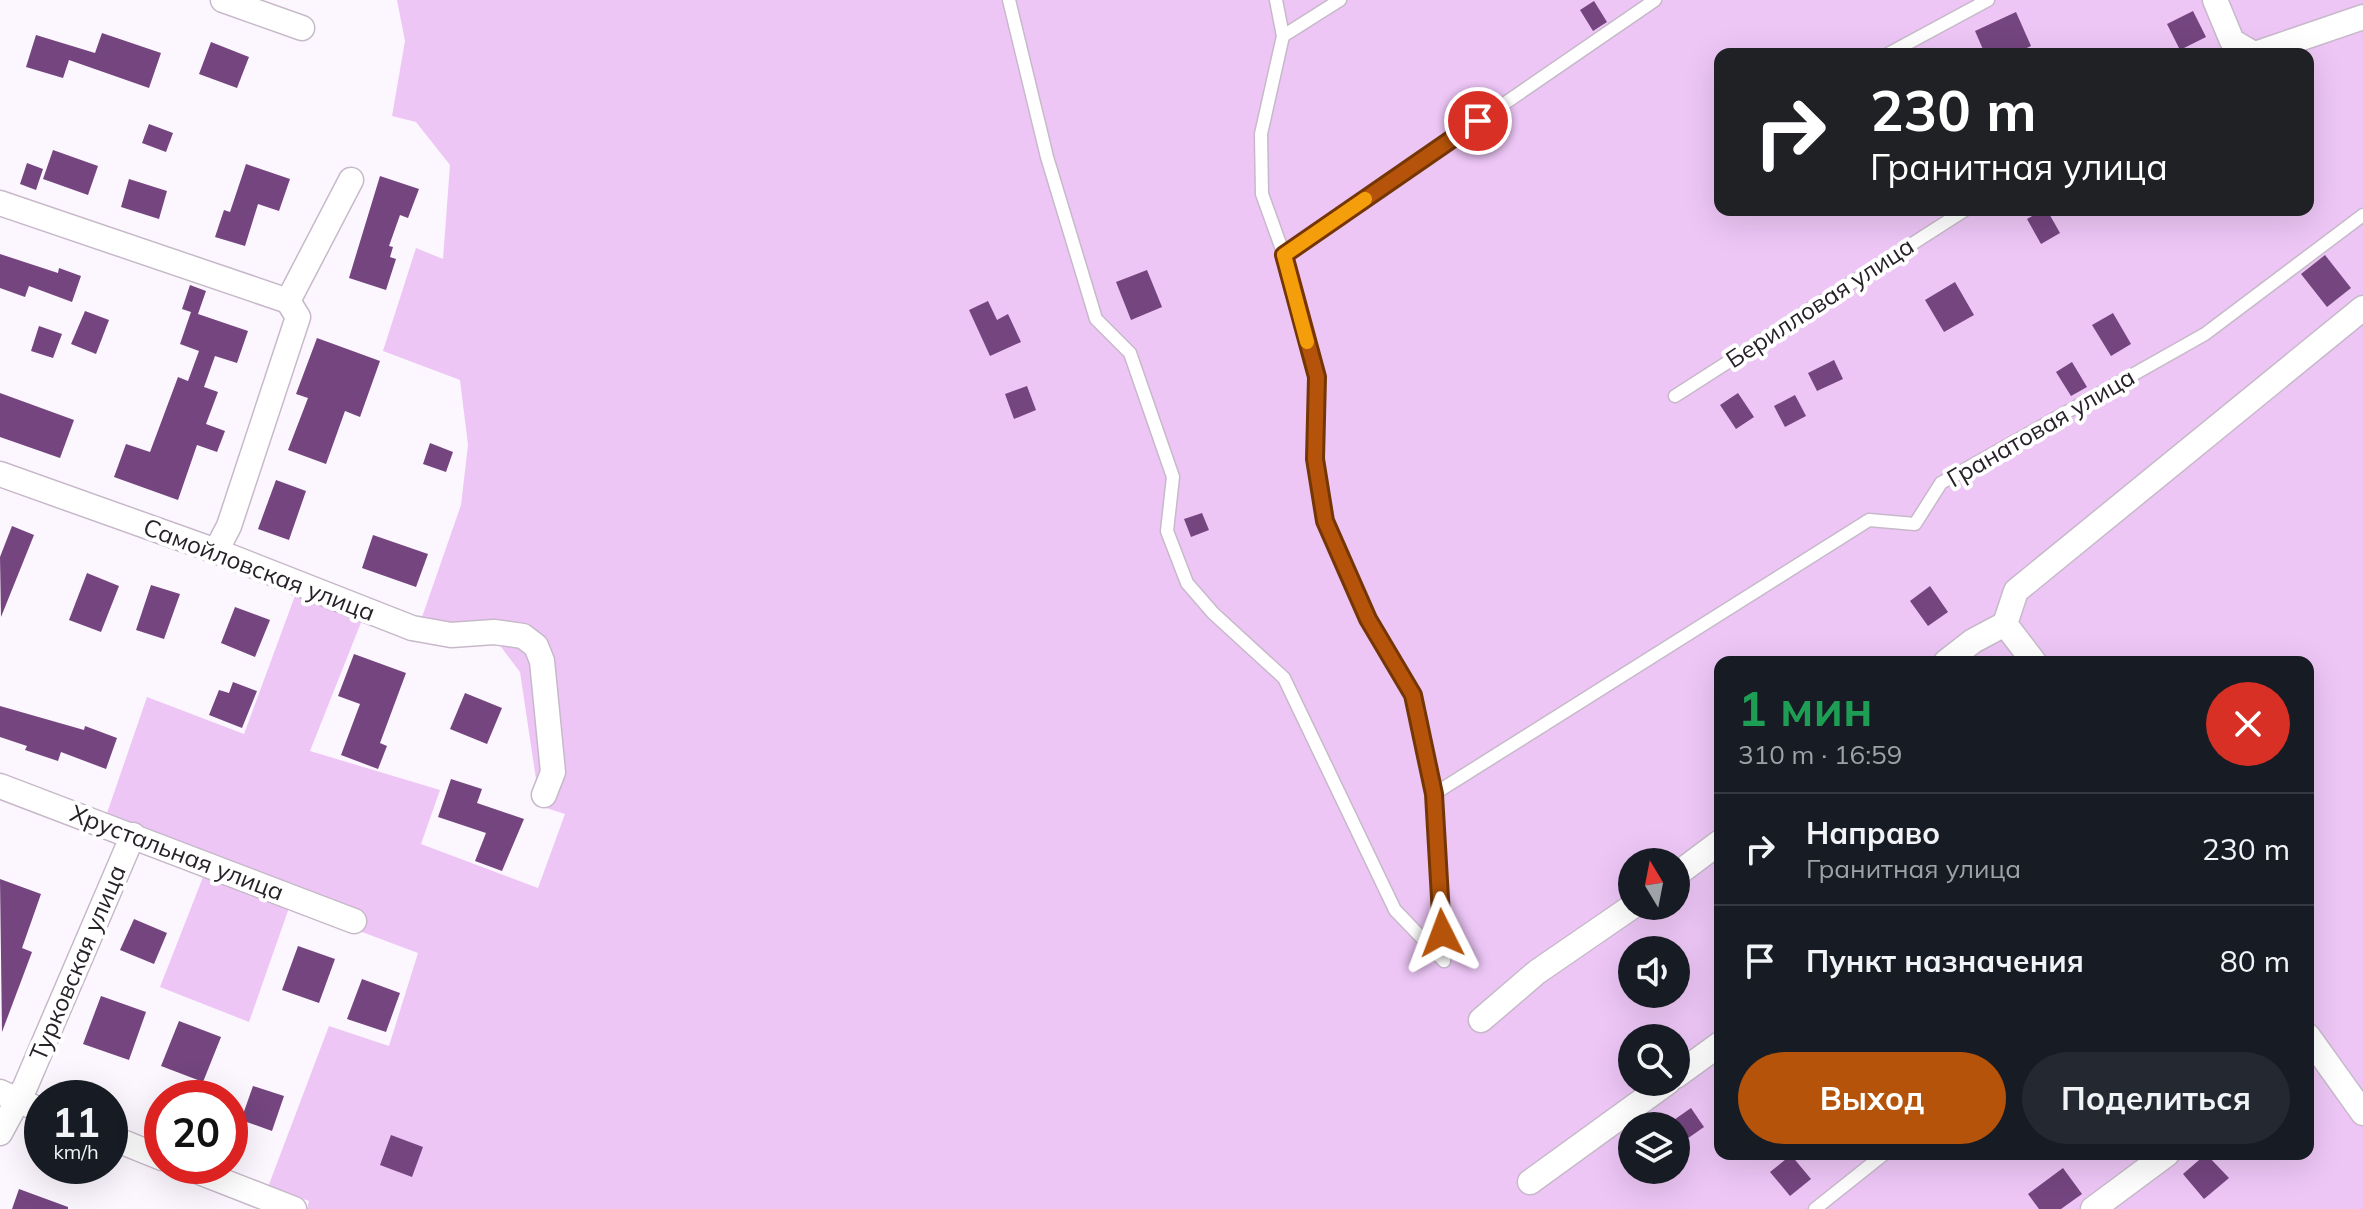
<!DOCTYPE html>
<html lang="ru">
<head>
<meta charset="utf-8">
<style>
  body { margin:0; font-family:Mulish,sans-serif; background:#242831; color:#f1f3f6; height:100vh; display:flex; flex-direction:column; font-size:30px; white-space:nowrap }
  * { box-sizing:border-box; margin:0 }
  p { font-size:26px; color:#9ea1a6 }
  .icon { flex:none; width:44px; height:44px; fill:none; stroke:currentColor; stroke-width:2; stroke-linecap:round; stroke-linejoin:round }
  .map { position:relative; flex:1; overflow:hidden }
  .panel { position:absolute; left:1714px; top:656px; width:600px; height:504px; display:flex; flex-direction:column; background:#171b24; border-radius:16px; box-shadow:0 8px 32px #0002 }
  .panel>* { flex:none }
  .top-card { position:absolute; left:1714px; top:48px; width:600px; height:168px; border-radius:16px; box-shadow:0 8px 32px #0002; background:#202124; color:#fff; overflow:hidden }
  .needle { width:52px; rotate:350deg }
  .fabs { position:absolute; left:1618px; top:848px; display:grid; gap:16px }
  .fabs a { display:grid; place-items:center; width:72px; height:72px; border-radius:50%; background:#171b24; box-shadow:0 8px 32px #0002; font-size:40px }
  .speed { position:absolute; left:24px; top:1080px; display:flex; gap:16px; font-size:40px; font-weight:700; text-align:center }
  .speed>* { display:grid; place-content:center; width:104px; height:104px; border-radius:50%; background:#171b24; box-shadow:0 8px 32px #0002; line-height:1 }
  .speed small { font-size:20px; font-weight:400 }
  .speed .limit { border:12px solid #d22; background:#fff; color:#111 }
  .pin { position:absolute; display:grid; place-items:center; width:68px; height:68px; color:#fff; margin:-34px; border:4px solid #fff; border-radius:50%; box-shadow:0 2px 8px #0007 }
  .me { position:absolute; width:88px; margin:-44px; rotate:357deg; stroke-linejoin:round; filter:drop-shadow(0 0 6px #0008) }
  .turn { display:flex; align-items:center; gap:28px; height:168px; padding:0 24px; font-size:36px }
  .turn .icon { width:104px; height:104px; stroke-width:2.5 }
  .turn b { display:block; font-size:56px; line-height:68px }
  .round { display:grid; place-items:center; flex:none; width:84px; height:84px; border-radius:42px; background:#242831 }
  .head { display:flex; align-items:center; justify-content:space-between; height:136px; padding:0 24px }
  h1 { font-size:48px; font-weight:700; line-height:60px; color:#1e9e55 }
  .cta { display:flex; gap:16px; margin-top:auto; padding:16px 24px }
  .cta a { flex:1; height:92px; border-radius:48px; background:#b45309; color:#fff; font-size:32px; font-weight:700; line-height:92px; text-align:center }
  .cta a+a { background:#242831; color:#f1f3f6 }
  ul { padding:0; list-style:none }
  li { display:flex; align-items:center; gap:24px; height:112px; padding:0 24px; border-top:2px solid #363941 }
  li div { flex:1 }
  li b { display:block; font-size:30px }
  li em { font-style:normal }
  .map>svg:first-child { display:block }
</style>
</head>
<body>
<div class="map">
<svg width="2363" height="1209" viewBox="0 0 2363 1209">
  <rect width="100%" height="100%" fill="#fcf7fe"/>
  <path fill="#edc6f6" fill-rule="evenodd" d="M397,0H2363V1106L2308,1031V662H1720V1154H2308V1046L2363,1123V1209H307L309,1201L268,1187L329,1026L389,1046L418,953L290,905L249,1022L160,987L205,872L106,816L147,697L244,734L296,593L362,620L310,751L440,790L421,844L538,888L565,814L540,806L520,672L495,639L454,627L421,620L461,505L468,445L460,380L383,351L416,248L443,259L450,165L416,122L392,116L405,41ZM1720,54H2308V210H1720ZM1632,862H1676V906H1632ZM1632,950H1676V994H1632ZM1632,1038H1676V1082H1632ZM1632,1126H1676V1170H1632Z"/>
  <g fill="#74457f">
    <path d="M1594,1L1607,22L1593,31L1580,10Z"/>
    <path d="M2193,11L2206,37L2180,50L2167,24Z"/>
    <path d="M2016,12L2031,46L2014,54H1985L1975,31Z"/>
    <path d="M102,33L161,53L149,88L69,60L63,78L26,67L36,35L95,53Z"/>
    <path d="M211,42L249,57L237,88L199,74Z"/>
    <path d="M149,124L173,133L166,152L142,143Z"/>
    <path d="M53,150L98,166L88,195L43,179Z"/>
    <path d="M27,163L43,169L36,190L20,184Z"/>
    <path d="M246,164L290,179L279,211L258,204L245,246L215,237L224,210L230,212Z"/>
    <path d="M380,176L419,189L408,218L400,215L389,246L393,247L390,257L396,259L386,290L349,278Z"/>
    <path d="M129,179L167,191L159,219L121,207Z"/>
    <path d="M2043,210H2047L2060,233L2041,244L2027,219Z"/>
    <path d="M0,254L58,273L59,268L81,276L72,302L29,286L25,297L0,288Z"/>
    <path d="M2325,255L2351,288L2327,307L2301,274Z"/>
    <path d="M1147,270L1162,307L1131,320L1116,282Z"/>
    <path d="M1955,282L1974,315L1944,332L1925,300Z"/>
    <path d="M190,285L206,291L198,314L248,331L237,363L215,356L204,387L218,392L206,424L225,431L217,452L197,445L178,500L114,477L126,444L150,452L178,377L188,381L199,351L180,344L191,312L182,309Z"/>
    <path d="M988,301L997,320L1008,314L1021,342L990,356L969,310Z"/>
    <path d="M85,311L109,320L96,354L71,344Z"/>
    <path d="M2113,313L2131,344L2111,356L2092,325Z"/>
    <path d="M39,326L62,334L53,358L31,351Z"/>
    <path d="M317,338L380,361L360,417L345,411L326,464L288,450L308,398L296,394Z"/>
    <path d="M1834,360L1843,379L1817,391L1808,373Z"/>
    <path d="M2072,362L2087,387L2071,396L2056,372Z"/>
    <path d="M1027,386L1036,410L1014,419L1005,394Z"/>
    <path d="M0,393L74,420L60,458L0,437Z"/>
    <path d="M1738,393L1754,417L1736,429L1720,405Z"/>
    <path d="M1795,395L1806,416L1785,427L1774,406Z"/>
    <path d="M430,443L453,452L446,472L423,464Z"/>
    <path d="M276,480L306,491L289,540L258,529Z"/>
    <path d="M1202,513L1209,530L1191,537L1184,519Z"/>
    <path d="M12,526L34,535L1,617L0,557Z"/>
    <path d="M373,535L428,554L416,587L362,568Z"/>
    <path d="M87,573L119,586L101,632L69,620Z"/>
    <path d="M151,585L180,594L164,639L136,630Z"/>
    <path d="M1930,586L1948,612L1928,626L1910,601Z"/>
    <path d="M235,607L270,620L255,657L221,643Z"/>
    <path d="M354,654L406,673L380,743L387,746L378,769L341,755L360,704L338,696Z"/>
    <path d="M233,682L257,691L242,728L209,715L219,690L229,693Z"/>
    <path d="M465,693L502,708L487,744L450,729Z"/>
    <path d="M0,706L84,730L85,726L117,738L106,769L61,752L58,761L25,750L27,746L0,737Z"/>
    <path d="M451,779L482,789L477,803L524,819L502,871L475,861L486,833L438,817Z"/>
    <path d="M0,879L41,894L22,948L32,952L2,1032Z"/>
    <path d="M134,919L167,933L154,964L120,950Z"/>
    <path d="M298,946L335,959L319,1003L282,990Z"/>
    <path d="M362,979L400,993L386,1032L347,1019Z"/>
    <path d="M101,996L146,1012L129,1060L83,1044Z"/>
    <path d="M179,1021L221,1037L203,1082L161,1066Z"/>
    <path d="M253,1086L284,1096L272,1131L241,1120Z"/>
    <path d="M1691,1108L1704,1127L1684,1141L1671,1122Z"/>
    <path d="M391,1135L423,1147L412,1177L380,1165Z"/>
    <path d="M2206,1154L2229,1178L2204,1199L2183,1174Z"/>
    <path d="M1791,1155L1811,1179L1790,1196L1770,1172Z"/>
    <path d="M2063,1168L2082,1194L2061,1209H2039L2028,1194Z"/>
    <path d="M19,1189L68,1207V1209H12Z"/>
  </g>
  <g fill="none" stroke-linecap="round" stroke-linejoin="round">
    <defs>
      <g id="lane">
        <path d="M1009,0L1047,157L1096,319L1130,353L1173,477L1167,531L1187,583L1213,613L1284,678L1395,910L1444,961"/>
        <path d="M1276,0L1283,36L1261,134L1262,194L1284,255L1317,377L1315,459L1325,521L1368,619L1413,695L1434,794L1444,961"/>
        <path d="M1283,36L1340,0"/>
        <path d="M1888,54L1988,0"/>
        <path d="M1284,255L1655,0"/>
        <path d="M1675,396L1965,210"/>
        <path d="M1434,794L1869,520L1915,524L1941,483L2205,334L2363,215"/>
        <path d="M1815,1209L1884,1154"/>
      </g>
      <g id="street">
        <path d="M223,0L302,28"/>
        <path d="M2215,0L2232,41L2254,54"/>
        <path d="M2255,54L2363,17"/>
        <path d="M0,203L288,301"/>
        <path d="M288,301L351,180"/>
        <path d="M0,474L216,551L412,628L451,635L494,632L523,636L536,646L542,661L553,772L544,795"/>
        <path d="M216,551L229,526L298,317L288,301"/>
        <path d="M1946,662L1973,641L2005,624"/>
        <path d="M2034,662L2005,624L2016,591L2363,308"/>
        <path d="M0,786L354,921"/>
        <path d="M1676,875L1720,842"/>
        <path d="M1481,1020L1537,972L1633,906"/>
        <path d="M2308,1036L2363,1113"/>
        <path d="M1676,1076L1720,1044"/>
        <path d="M0,1092L42,1111"/>
        <path d="M0,1133L25,1087L133,835"/>
        <path d="M110,1137L162,1158"/>
        <path d="M184,1166L294,1209"/>
        <path d="M1530,1182L1668,1082"/>
        <path d="M2093,1209L2167,1154"/>
      </g>
    </defs>
    <use href="#lane" stroke="#c7b9ca" stroke-width="15"/>
    <use href="#street" stroke="#c7b9ca" stroke-width="27"/>
    <use href="#lane" stroke="#fff" stroke-width="12"/>
    <use href="#street" stroke="#fff" stroke-width="24"/>
  </g>
  <g fill="none" stroke-linecap="round" stroke-linejoin="round">
    <defs>
      <path id="route" d="M1442,933L1434,794L1413,695L1368,619L1325,521L1315,459L1317,377L1284,255L1478,121"/>
    </defs>
    <use href="#route" stroke="#753606" stroke-width="20"/>
    <use href="#route" stroke="#b45309" stroke-width="14"/>
    <path stroke="#f59e0b" stroke-width="14" d="M1307,342L1284,255L1365,199"/>
  </g>
  <g text-anchor="middle" stroke-width="8" stroke-linejoin="round" paint-order="stroke">
    <g font-size="24" fill="#272228" stroke="#fff">
      <text transform="translate(1820 303) rotate(-33)" y="8">Берилловая улица</text>
      <text transform="translate(2041 428) rotate(-30)" y="8">Гранатовая улица</text>
      <text transform="translate(259 570) rotate(21)" y="8">Самойловская улица</text>
      <text transform="translate(177 853) rotate(21)" y="8">Хрустальная улица</text>
      <text transform="translate(78 963) rotate(-67)" y="8">Турковская улица</text>
    </g>
  </g>
</svg>
<div class="fabs">
<a><svg class="needle" viewBox="-14 -14 28 28"><path d="M0-13l5 13h-10z" fill="#e53935"/><path d="M0 13l5-13h-10z" fill="#9ea1a6"/></svg></a>
<a><svg class="icon" aria-label="sound" viewBox="0 0 24 24"><path d="M4 9h4l5-4v14l-5-4H4zM17 9q2 3 0 6"/></svg></a>
<a><svg class="icon" aria-label="search" viewBox="0 0 24 24"><circle cx="10" cy="10" r="6"/><path d="M15 15l6 6"/></svg></a>
<a><svg class="icon" aria-label="layers" viewBox="0 0 24 24"><path d="M12 4l9 5-9 5-9-5zM3 14l9 5 9-5"/></svg></a>
</div>
<div class="speed"><div>11<small>km/h</small></div><div class="limit">20</div></div>
<div class="pin" style="left:1478px;top:121px;background:#d93025"><svg class="icon" aria-label="arrive" viewBox="0 0 24 24"><path d="M6 21V4h12l-3 4 3 4H6"/></svg></div>
<svg class="me" style="left:1442px;top:933px" viewBox="-20 -20 40 40"><path d="M0-17L14 15 0 8-14 15z" fill="#b45309" stroke="#fff" stroke-width="4"/></svg>
<div class="top-card">
<div class="turn"><svg class="icon" aria-label="right" viewBox="0 0 24 24"><path d="M7 20v-9h11M14 6l5 5-5 5"/></svg><div><b>230 m</b>Гранитная улица</div></div>
</div>
<section class="panel">
<div class="head"><div><h1>1 мин</h1><p>310 m · 16:59</p></div><a class="round" style="background:#d93025;color:#fff"><svg class="icon" aria-label="close" viewBox="0 0 24 24"><path d="M6 6l12 12M18 6L6 18"/></svg></a></div>
<ul>
<li><svg class="icon" aria-label="right" viewBox="0 0 24 24"><path d="M7 20v-9h11M14 6l5 5-5 5"/></svg><div><b>Направо</b><p>Гранитная улица</p></div><em>230 m</em></li>
<li><svg class="icon" aria-label="arrive" viewBox="0 0 24 24"><path d="M6 21V4h12l-3 4 3 4H6"/></svg><div><b>Пункт назначения</b></div><em>80 m</em></li>
</ul>
<div class="cta"><a>Выход</a><a>Поделиться</a></div>
</section>
</div>
</body>
</html>
